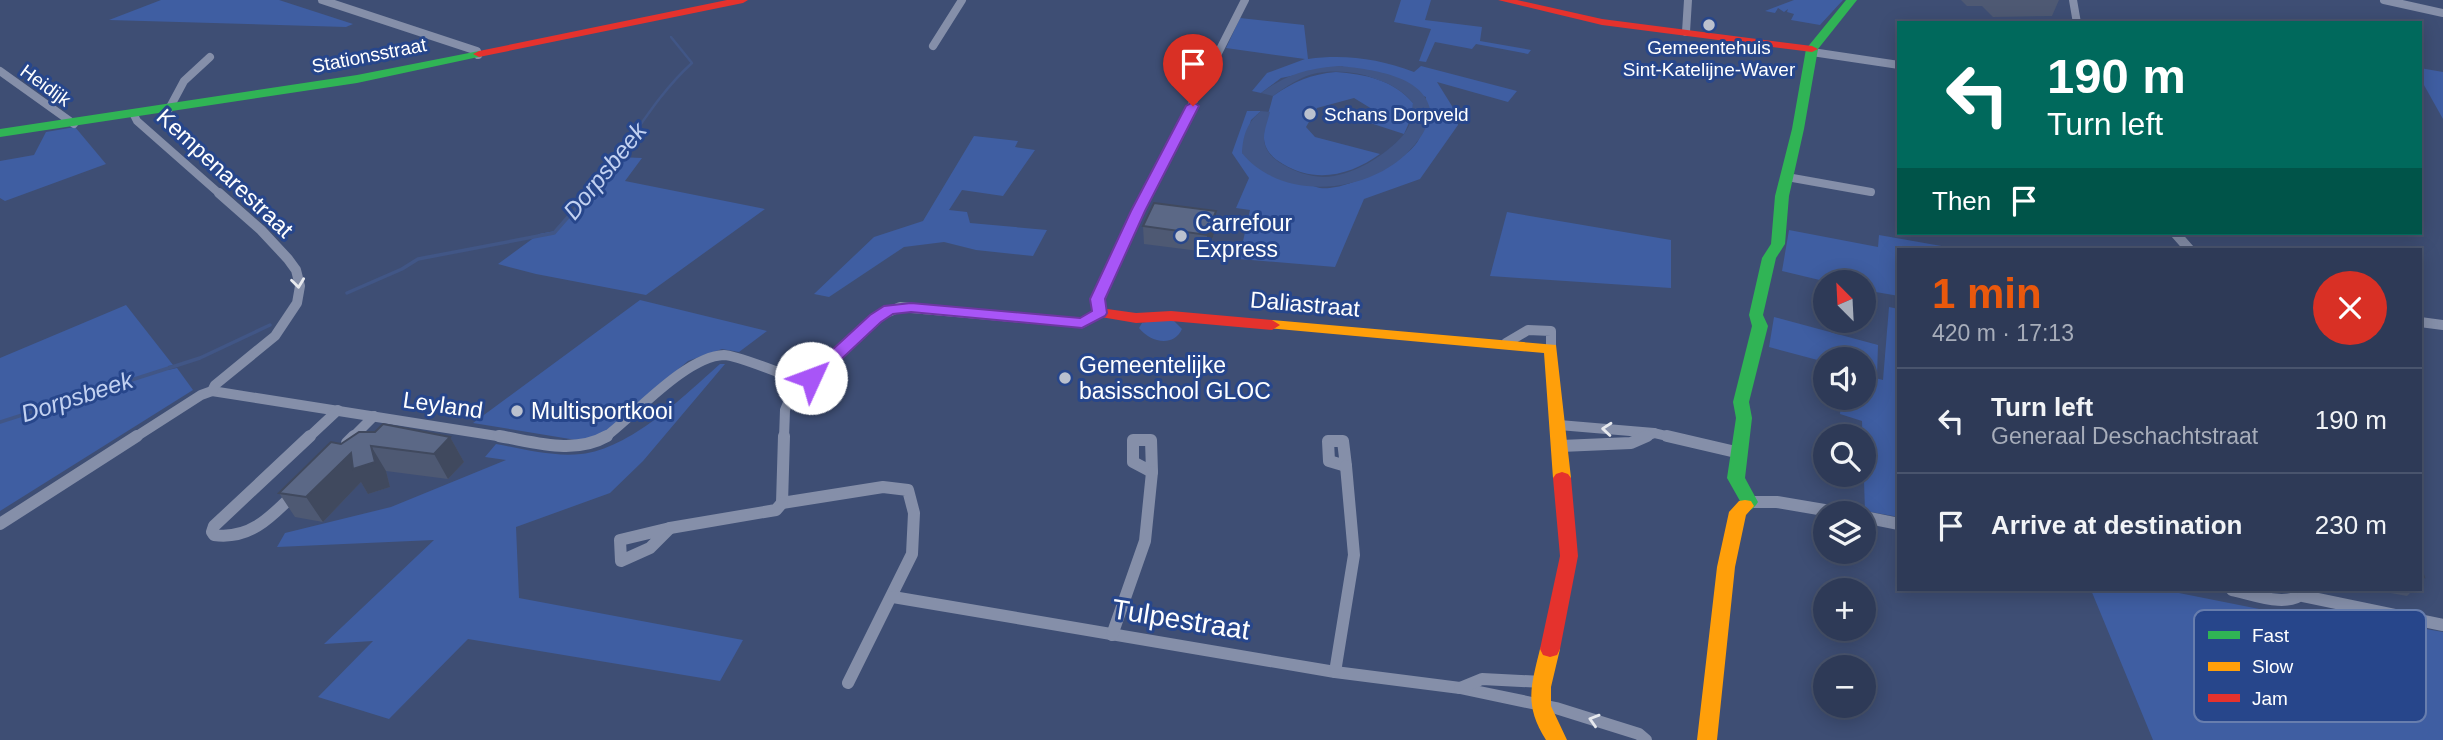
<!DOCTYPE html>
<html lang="en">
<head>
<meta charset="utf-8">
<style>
  body { margin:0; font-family:Helvetica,sans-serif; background:#3a4561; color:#f1f3f6; height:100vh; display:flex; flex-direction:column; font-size:26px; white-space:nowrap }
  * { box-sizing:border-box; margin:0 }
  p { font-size:23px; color:#a7adba }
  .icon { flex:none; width:38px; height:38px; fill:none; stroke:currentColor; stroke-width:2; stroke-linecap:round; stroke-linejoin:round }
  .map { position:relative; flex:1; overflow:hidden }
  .drawer { position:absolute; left:1897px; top:248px; width:525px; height:343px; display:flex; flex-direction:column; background:#2e3a57; border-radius:0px; box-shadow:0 4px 18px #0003,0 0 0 2px #49546d }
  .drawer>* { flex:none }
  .banner { position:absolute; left:1897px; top:21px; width:525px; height:214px; border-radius:0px; box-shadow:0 4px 18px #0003,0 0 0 2px #49546d; background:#00695c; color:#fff; overflow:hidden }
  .needle { width:46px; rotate:336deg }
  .fabs { position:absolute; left:1813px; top:270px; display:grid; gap:14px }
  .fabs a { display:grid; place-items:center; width:63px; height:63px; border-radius:50%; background:#2e3a57; box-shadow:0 4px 18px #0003,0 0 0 2px #49546d; font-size:35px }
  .pin { position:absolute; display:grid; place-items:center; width:60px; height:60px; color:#fff; margin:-72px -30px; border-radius:50% 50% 50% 0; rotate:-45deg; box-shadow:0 0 7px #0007 }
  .pin .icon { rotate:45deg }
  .me { position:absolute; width:77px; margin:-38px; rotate:47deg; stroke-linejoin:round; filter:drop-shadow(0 0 5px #0008) }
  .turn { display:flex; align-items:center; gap:24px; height:147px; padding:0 35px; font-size:32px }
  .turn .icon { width:91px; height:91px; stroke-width:2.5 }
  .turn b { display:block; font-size:49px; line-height:60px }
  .then { display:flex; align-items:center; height:66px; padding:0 35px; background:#0003; gap:14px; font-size:26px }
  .round { display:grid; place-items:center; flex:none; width:74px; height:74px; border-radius:37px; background:#3a4561 }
  .summary { display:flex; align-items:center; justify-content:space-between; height:119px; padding:0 35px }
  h1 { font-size:42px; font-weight:700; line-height:52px; color:#ea580c }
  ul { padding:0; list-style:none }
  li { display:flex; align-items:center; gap:21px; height:105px; padding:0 35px; border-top:2px solid #49546d }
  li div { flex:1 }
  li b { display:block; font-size:26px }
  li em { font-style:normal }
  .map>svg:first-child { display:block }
</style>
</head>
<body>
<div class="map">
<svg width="2443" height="740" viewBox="0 0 2443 740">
  <rect width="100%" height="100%" fill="#3e4e74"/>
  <g fill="#3f5ea2">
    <path d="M161,0H279L353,24L346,27L109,20Z"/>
    <path d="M1401,0H1431L1425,20L1482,27L1480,41L1531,50L1528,54L1476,44L1472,49L1435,42L1426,62L1419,61L1431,29L1394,22Z"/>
    <path d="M1794,0H1843L1820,25L1791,20L1794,14L1787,12L1788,9L1784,12L1778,8L1775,13L1765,11Z"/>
    <path d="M1240,18L1304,25L1308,59C1346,54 1379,59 1414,72L1421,66L1517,91L1508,102L1437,82L1457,114L1458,125L1420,179L1364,199L1335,267L1239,259L1250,210L1236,208L1249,178L1232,153L1247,111H1261L1251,120L1242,153C1260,161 1304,185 1320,188C1344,192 1409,161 1419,139C1425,128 1424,109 1426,97L1341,66L1281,78L1261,93L1252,91L1267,73L1305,59L1226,48Z"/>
    <path d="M2420,68L2443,72V119L2420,78Z"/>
    <path d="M1336,72C1364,74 1394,80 1413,103L1412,116L1404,134L1361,120L1372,109L1354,98L1317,108L1306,127L1315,137L1380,154C1351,175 1316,184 1283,164C1274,159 1265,151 1264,139C1263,126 1270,109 1273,96C1293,82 1311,74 1336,72Z"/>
    <path d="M75,127L106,164L5,201L0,198V161L34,155L46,132Z"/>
    <path d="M974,136L1018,141L1015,147L1035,150L1003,196L962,190L949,210L967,212L970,223L1047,230L1033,256L976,250L944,242L904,247L829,297L814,294L874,237L923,221Z"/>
    <path d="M618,157L642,158L625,181L765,209L646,295L536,274L498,264L539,234L555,231Z"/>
    <path d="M1507,212L1671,240V288L1490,276Z"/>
    <path d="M1789,230L1878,247L1879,235L1964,250H1899V296L1864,290V282H1828L1782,271Z"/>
    <path d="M640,300L767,331L739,352L722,349L688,361L605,432L590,439L576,440L473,423Z"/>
    <path d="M126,305L173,365L168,366V370L177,368L193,390L0,511V358Z"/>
    <path d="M1889,307L1899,309V517L1865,511L1862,421L1840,414L1842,397H1864V375L1883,380Z"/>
    <path d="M1774,317L1878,345L1877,376L1864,373V359H1825V362L1769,347Z"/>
    <path d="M1150,321H1174L1182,329C1173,348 1150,342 1139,328L1142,323Z"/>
    <path d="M720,364H725L643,461L610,493L516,527L519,598L743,640L720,681L468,639L389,719L318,697L373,641L324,644L434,540L277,547L285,533L391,507L506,460L485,457L496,444C524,449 553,457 581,454C630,449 684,396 720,364Z"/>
    <path d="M2091,590H2164L2330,623L2329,612L2443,632V740H2153Z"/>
  </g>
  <path fill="#415686" d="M1341,66C1372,70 1427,75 1431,114C1428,122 1425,132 1419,139C1381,194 1284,205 1242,153C1243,135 1247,123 1261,111L1270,112C1268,120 1264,130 1264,138C1264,150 1273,159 1282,164C1295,172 1308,176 1323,177C1351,177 1387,155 1404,134C1411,125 1413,114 1413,103C1393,78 1349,67 1317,73C1301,76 1286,87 1273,96L1261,93C1287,74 1309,68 1341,66Z"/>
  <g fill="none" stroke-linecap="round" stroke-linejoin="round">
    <path stroke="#415686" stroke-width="2.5" d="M588,195C626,153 650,101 692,63L671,37"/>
    <g stroke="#415686" stroke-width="3.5">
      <path d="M347,293L402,269L418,259L554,233L589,193"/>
      <path d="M0,422L200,358L270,325"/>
    </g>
    <g stroke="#858fa9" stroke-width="8">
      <path d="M322,0L477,51L478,55"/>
      <path d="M2073,0L2077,23"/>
      <path d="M2384,0L2443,13"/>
      <path d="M1686,32L1688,0"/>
      <path d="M933,46L962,0"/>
      <path d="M1812,52L1899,65"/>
      <path d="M0,71L74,124"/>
      <path d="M169,109L184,81L210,57"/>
      <path d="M134,115L137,121L221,195"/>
      <path d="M1787,177L1871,192"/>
      <path d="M1146,195L1245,0"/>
    </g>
    <g stroke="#858fa9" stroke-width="10">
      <path d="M2175,233L2190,250"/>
      <path d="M2420,322L2443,325"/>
      <path d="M1506,343L1528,330L1551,331V349"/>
      <path d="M212,391L510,438"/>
      <path d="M1559,425L1654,433L1675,438"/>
      <path d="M134,438L201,395L212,391L215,385L275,336L297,303L300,286L296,270L288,259L261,230L219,193"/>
      <path d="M308,438L338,410"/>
      <path d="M352,438L374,416"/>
      <path d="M604,438C634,416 686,356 724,355C737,355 790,377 806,383"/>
      <path d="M784,438L785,410L791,395L875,318L900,307L1082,323L1100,313L1098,299L1147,193"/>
      <path d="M1643,438L1654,433"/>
    </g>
    <g stroke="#858fa9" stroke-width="12">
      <path d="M499,436C535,442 574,455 607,436"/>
      <path d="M784,436L782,503L883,487L908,490L914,513L912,554L848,683"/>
      <path d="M1667,436L1740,453"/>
      <path d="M1133,440H1151L1152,472L1133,462Z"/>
      <path d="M1328,441H1343L1346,466L1329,461Z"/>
      <path d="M347,443L354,436"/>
      <path d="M1561,446L1631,443L1647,436"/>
      <path d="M295,493C271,517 250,540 214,535L212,532L214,526L310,436"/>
      <path d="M1749,502H1777L1842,513"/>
      <path d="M1864,517L1899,524"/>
      <path d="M0,524L137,436"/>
      <path d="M670,528L650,548L621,561L620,540Z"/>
      <path d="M670,528L776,510L782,503"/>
      <path d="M2232,590C2253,594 2287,609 2305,592"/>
      <path d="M2303,596L2443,625"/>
      <path d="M893,597L1335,672L1460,688L1556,708L1639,734L1646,740"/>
      <path d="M1112,635L1145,541L1152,472"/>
      <path d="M1335,672L1354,555L1346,466"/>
      <path d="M1460,688L1482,679L1543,682"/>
    </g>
    <g fill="#30b455" fill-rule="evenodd">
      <path d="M1846,0H1857L1818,49L1804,129L1789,196L1785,244L1776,258L1763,315L1768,326L1749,402L1752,418L1745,478L1758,502C1753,510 1748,513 1739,511L1736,506L1740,501L1727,478L1736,418L1733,402L1752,326L1749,315L1762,258L1771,244L1775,196L1792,129L1806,49Z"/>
      <path d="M479,51L483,52V56L357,83L0,137V129L357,75Z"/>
    </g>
    <g fill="#ff9f0a" fill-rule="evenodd">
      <path d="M1272,320L1556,345L1571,478L1568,482H1556L1553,478L1544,353L1267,328L1264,325Z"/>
      <path d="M1745,500L1751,501L1754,506L1746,515L1735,567L1717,740H1697L1717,567L1729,512L1739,501Z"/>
      <path d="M1550,641L1557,643L1560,649L1551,687V706L1567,740H1546C1524,705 1531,686 1540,649L1543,643Z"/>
    </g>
    <g fill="#e5322d" fill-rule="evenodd">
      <path d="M727,0H748L743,3L479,57L473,54L479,51Z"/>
      <path d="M1498,0H1517L1602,19L1812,46L1818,49L1812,52L1602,25Z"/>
      <path d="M1100,308L1136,313L1171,311L1272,320L1280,325L1272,330L1171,321L1136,323L1095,316L1093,313Z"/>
      <path d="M1562,472L1568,474L1571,478L1578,556L1560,649L1557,655L1550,657L1543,655L1540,649L1560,556L1553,478L1556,474Z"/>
    </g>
  </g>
  <g fill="#4e5973">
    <path d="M1961,0H2059L2052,16L1993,17L1982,6H1967Z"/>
    <path d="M1143,226L1216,229L1207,252L1144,244Z"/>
    <path d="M450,437L464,462L448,479L386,471L390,487L368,494L361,482L323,522L295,517L279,493L341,444Z"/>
    <path d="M2374,590H2413L2407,596Z"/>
  </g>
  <g fill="#40495e">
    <path d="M1216,211V229L1207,252V235Z"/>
    <path d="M450,437L464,462L448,479L434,454Z"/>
    <path d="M371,446L386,471L390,487L368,494L361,482L323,522L306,497L351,453Z"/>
  </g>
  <g fill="#5b6886" stroke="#40495e" stroke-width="2">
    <path d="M1154,203L1216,211L1207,235L1143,226Z"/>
    <path d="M383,424L450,437L434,454L371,446L375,462L353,469L351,453L306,497L279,493L331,442L341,444L359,432H375Z"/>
    <path d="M2420,566L2424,577L2420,576Z"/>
  </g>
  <defs><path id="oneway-chevron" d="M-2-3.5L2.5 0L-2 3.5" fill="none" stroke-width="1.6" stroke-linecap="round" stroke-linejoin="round" transform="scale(1.75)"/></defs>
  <g stroke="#e7e9ee">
    <use href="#oneway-chevron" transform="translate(298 283) rotate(83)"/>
    <use href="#oneway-chevron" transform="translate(1607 429) rotate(-175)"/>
    <use href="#oneway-chevron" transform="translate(1594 720) rotate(-163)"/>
  </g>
  <path fill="#a855f7" stroke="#6d37a1" stroke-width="2" d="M1193,102L1199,106L1145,211L1105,299L1107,313L1105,316L1082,328L911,312L893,314L881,322L817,382H806L803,378L806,374L870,315L884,306L911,303L1080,318L1092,311L1090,299L1131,211L1186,106Z"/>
  <g fill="#bbc1ce" stroke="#27468b" stroke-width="2.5">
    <circle cx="1709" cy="25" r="7"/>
    <circle cx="1310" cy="114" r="7"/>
    <circle cx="1181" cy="236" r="7"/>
    <circle cx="1065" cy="378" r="7"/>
    <circle cx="517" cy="411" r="7"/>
  </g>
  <g text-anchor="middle" stroke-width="6" stroke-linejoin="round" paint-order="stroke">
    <g font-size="19" fill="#fff" stroke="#27468b">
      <text x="1709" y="54">Gemeentehuis<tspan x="1709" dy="22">Sint-Katelijne-Waver</tspan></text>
      <text x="1324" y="121" text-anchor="start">Schans Dorpveld</text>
    </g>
    <g font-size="19" fill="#fff" stroke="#27468b">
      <text transform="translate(369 55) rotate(-11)" y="7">Stationsstraat</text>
      <text transform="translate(46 85) rotate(36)" y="7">Heidijk</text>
    </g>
    <g font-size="23" fill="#fff" stroke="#27468b">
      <text transform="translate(225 173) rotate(43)" y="8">Kempenarestraat</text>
      <text transform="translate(1305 304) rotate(5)" y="8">Daliastraat</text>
      <text transform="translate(443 405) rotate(8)" y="8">Leyland</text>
    </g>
    <g font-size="23" fill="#fff" stroke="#27468b" text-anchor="start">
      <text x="1195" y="231">Carrefour<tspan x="1195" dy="26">Express</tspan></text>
      <text x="1079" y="373">Gemeentelijke<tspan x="1079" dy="26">basisschool GLOC</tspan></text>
      <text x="531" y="419">Multisportkooi</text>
    </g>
    <g font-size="24" font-style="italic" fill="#c2d1f1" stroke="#27468b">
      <text transform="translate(605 171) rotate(-51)" y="8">Dorpsbeek</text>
      <text transform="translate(77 397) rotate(-18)" y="8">Dorpsbeek</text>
    </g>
    <g font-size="28" fill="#fff" stroke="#27468b">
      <text transform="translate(1181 619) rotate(9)" y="10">Tulpestraat</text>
    </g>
  </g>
  <rect x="2194" y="610" width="232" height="112" rx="10" fill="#27468b" stroke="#687eae" stroke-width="2"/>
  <rect x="2208" y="631" width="32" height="8" fill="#30b455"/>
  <rect x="2208" y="662" width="32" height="9" fill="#ff9f0a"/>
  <rect x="2208" y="694" width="32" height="8" fill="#e5322d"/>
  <g font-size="19" fill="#fff">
    <text x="2252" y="642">Fast</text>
    <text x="2252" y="673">Slow</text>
    <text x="2252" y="705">Jam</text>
  </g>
</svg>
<div class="fabs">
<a><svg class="needle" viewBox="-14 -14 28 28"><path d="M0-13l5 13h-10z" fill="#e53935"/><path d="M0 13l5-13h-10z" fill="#a7adba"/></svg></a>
<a><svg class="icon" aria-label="sound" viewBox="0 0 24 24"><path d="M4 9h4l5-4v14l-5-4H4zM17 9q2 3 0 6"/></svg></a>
<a><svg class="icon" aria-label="search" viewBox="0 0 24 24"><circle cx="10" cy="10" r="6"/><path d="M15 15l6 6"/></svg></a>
<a><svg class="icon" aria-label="layers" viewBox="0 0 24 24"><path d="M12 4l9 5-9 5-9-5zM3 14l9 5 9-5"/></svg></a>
<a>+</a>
<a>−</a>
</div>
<div class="pin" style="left:1193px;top:106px;background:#d93025"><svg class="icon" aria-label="arrive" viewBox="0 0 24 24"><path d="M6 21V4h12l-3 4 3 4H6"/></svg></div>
<svg class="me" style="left:811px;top:378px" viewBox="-20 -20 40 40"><circle r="19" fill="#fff"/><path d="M0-13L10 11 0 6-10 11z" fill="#a855f7"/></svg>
<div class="banner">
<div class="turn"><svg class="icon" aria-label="left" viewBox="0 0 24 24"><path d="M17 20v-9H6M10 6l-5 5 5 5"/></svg><div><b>190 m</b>Turn left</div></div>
<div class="then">Then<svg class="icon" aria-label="arrive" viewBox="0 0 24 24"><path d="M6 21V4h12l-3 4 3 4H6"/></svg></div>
</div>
<section class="drawer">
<div class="summary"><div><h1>1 min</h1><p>420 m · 17:13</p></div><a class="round" style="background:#d93025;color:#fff"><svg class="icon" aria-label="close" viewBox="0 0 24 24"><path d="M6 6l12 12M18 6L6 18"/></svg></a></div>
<ul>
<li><svg class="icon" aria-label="left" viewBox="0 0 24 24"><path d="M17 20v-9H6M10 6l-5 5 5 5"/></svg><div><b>Turn left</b><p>Generaal Deschachtstraat</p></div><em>190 m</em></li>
<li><svg class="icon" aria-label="arrive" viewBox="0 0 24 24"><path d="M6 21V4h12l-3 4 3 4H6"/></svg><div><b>Arrive at destination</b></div><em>230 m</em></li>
</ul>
</section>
</div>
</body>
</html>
